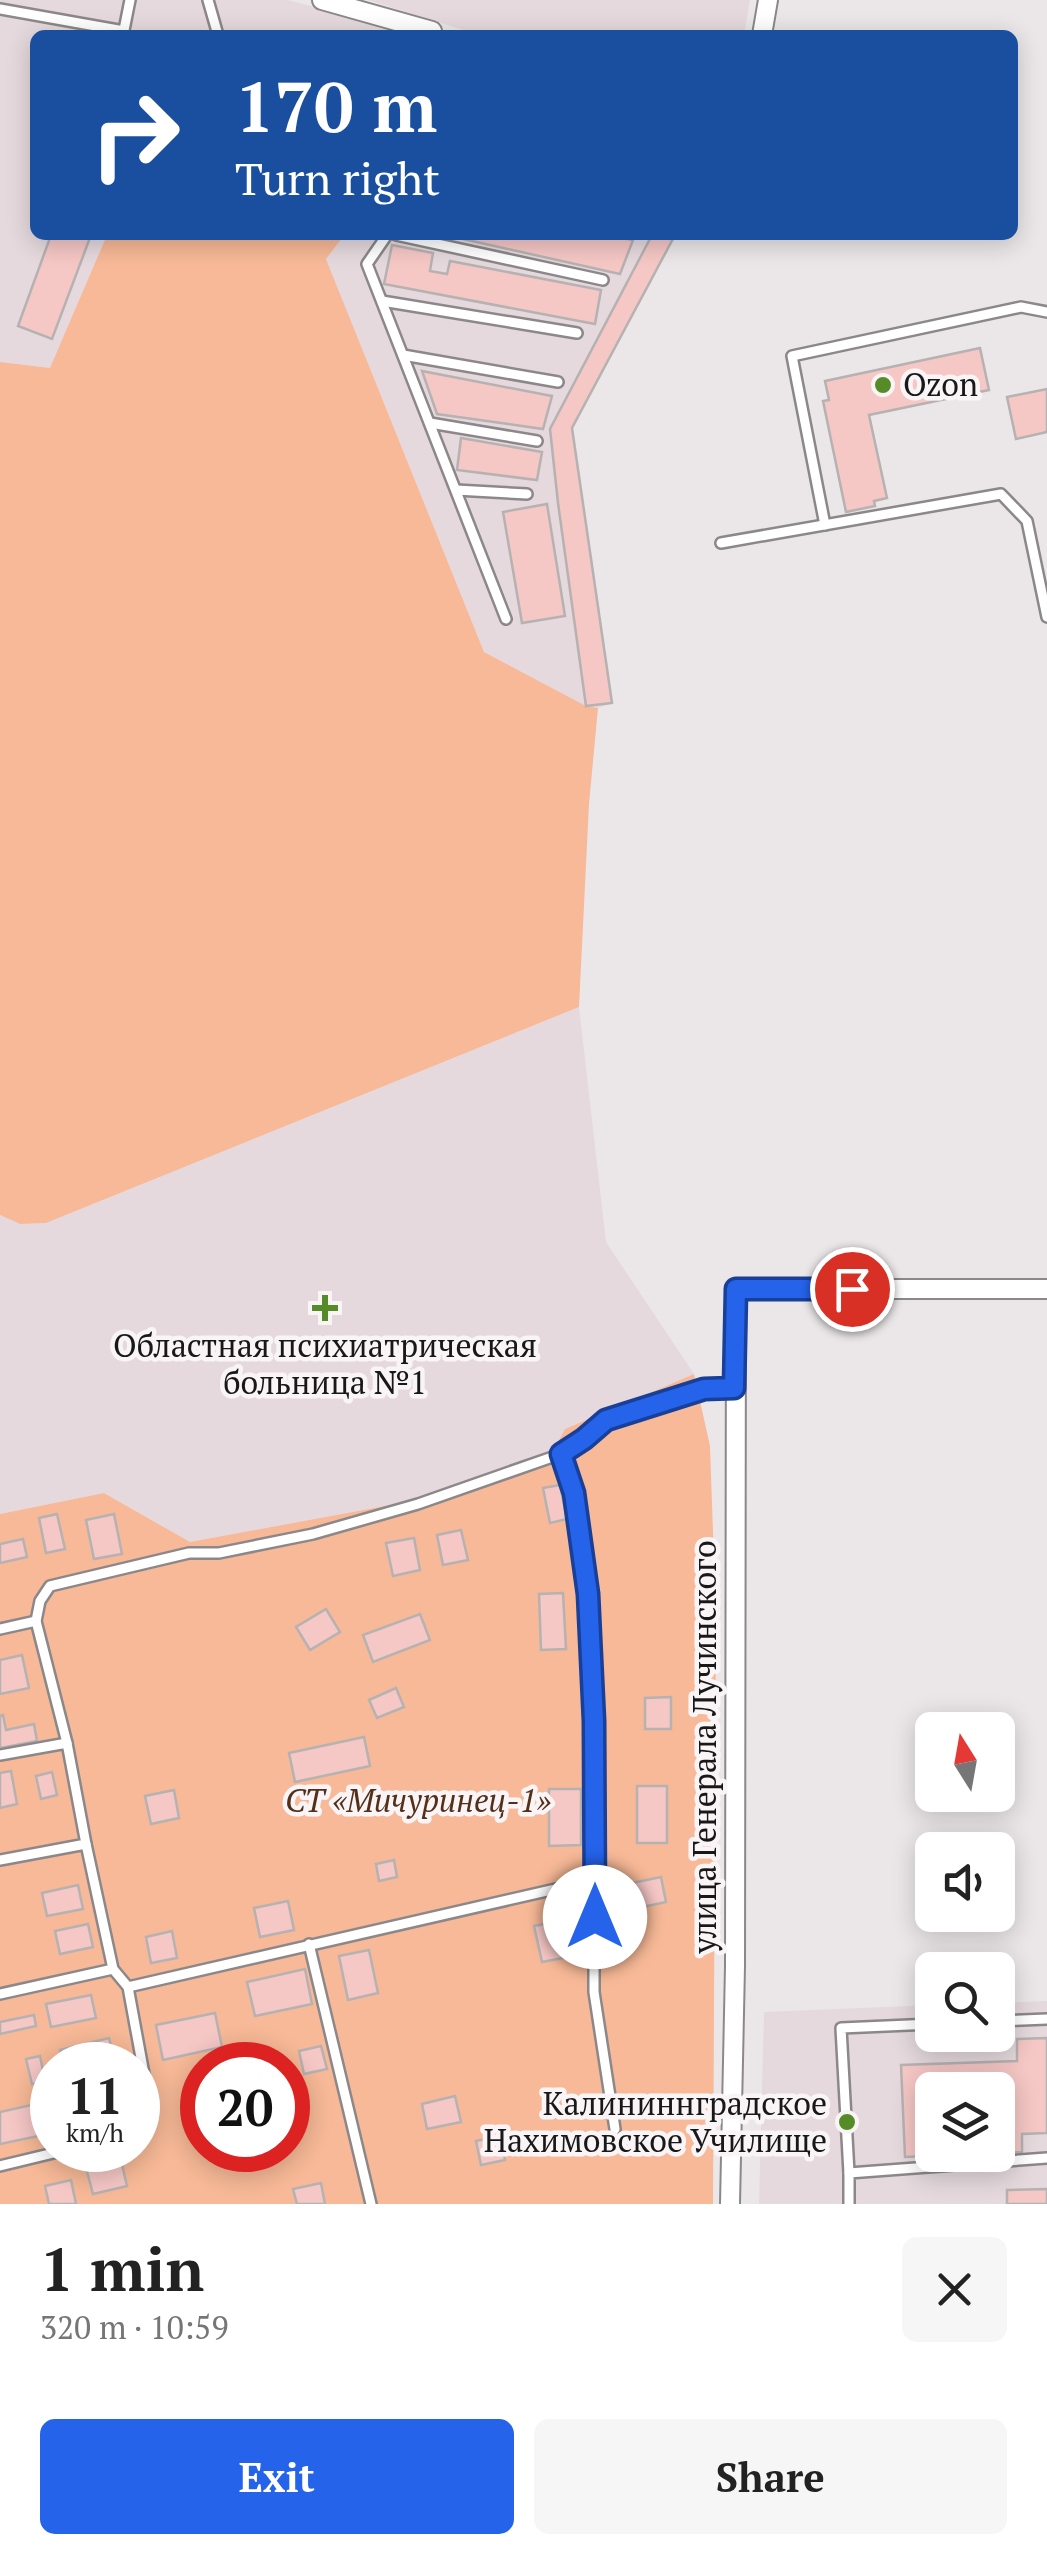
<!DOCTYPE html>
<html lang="en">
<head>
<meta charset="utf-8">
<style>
  body { margin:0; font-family:"PT Serif",serif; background:#f6f6f6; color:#222; height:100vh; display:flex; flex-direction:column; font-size:38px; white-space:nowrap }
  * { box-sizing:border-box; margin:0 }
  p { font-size:32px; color:#767676 }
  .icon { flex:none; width:55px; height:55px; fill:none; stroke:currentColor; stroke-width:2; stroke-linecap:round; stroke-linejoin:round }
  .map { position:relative; height:2204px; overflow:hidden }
  .side { display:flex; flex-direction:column; background:#fff; flex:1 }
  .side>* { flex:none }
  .top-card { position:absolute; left:30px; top:30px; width:988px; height:210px; border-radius:15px; box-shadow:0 5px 25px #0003; background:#1a4fa0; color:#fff; overflow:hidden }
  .needle { width:65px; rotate:349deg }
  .buttons { position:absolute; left:915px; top:1712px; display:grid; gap:20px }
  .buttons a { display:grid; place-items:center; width:100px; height:100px; border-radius:15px; background:#fff; box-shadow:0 5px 25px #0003; font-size:50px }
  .speed { position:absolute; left:30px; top:2042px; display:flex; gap:20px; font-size:50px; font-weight:700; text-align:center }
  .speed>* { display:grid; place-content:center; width:130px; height:130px; border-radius:50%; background:#fff; box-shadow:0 5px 25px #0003; line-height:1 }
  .speed small { font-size:25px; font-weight:400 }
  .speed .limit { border:15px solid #d22; background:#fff; color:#111 }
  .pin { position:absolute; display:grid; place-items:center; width:85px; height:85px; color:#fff; margin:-42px; border:5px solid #fff; border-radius:50%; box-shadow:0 2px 10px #0007 }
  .me { position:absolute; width:110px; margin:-55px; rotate:0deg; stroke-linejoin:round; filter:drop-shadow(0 0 8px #0008) }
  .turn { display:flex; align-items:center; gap:35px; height:210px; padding:0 40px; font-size:45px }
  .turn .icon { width:130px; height:130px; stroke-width:2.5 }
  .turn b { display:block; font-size:70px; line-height:85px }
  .round { display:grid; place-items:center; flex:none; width:105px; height:105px; border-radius:15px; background:#f6f6f6 }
  .summary { display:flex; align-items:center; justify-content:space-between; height:170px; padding:0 40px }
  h1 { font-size:60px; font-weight:600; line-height:75px }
  .primary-button { display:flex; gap:20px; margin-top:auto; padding:20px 40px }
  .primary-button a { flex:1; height:115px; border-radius:15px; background:#2563eb; color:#fff; font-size:40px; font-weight:600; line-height:115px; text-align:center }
  .primary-button a+a { background:#f6f6f6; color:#222 }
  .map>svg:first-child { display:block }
</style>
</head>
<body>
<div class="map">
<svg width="1047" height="2204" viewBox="0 0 1047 2204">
  <rect width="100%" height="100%" fill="#ebe7e9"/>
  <g fill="#e5d9dd" fill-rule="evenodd">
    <path d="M0,0H288L422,35H35V235H107L50,369L0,362Z"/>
    <path d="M368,0H750L744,35H479Z"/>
    <path d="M297,235H675L572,428L612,703L598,708L586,706L484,652L326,259Z"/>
    <path d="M579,1007L606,1242L694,1374L565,1429L553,1451L423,1499L190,1542L104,1493L0,1514V1215L20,1224L46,1223Z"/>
    <path d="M1047,2001V2204H759L764,2012L932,2005V2035H998V2003ZM932,2090H998V2155H932Z"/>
  </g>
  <g fill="#f7b997" fill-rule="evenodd">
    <path d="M107,235H297L342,238L326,259L484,652L586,706L598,708L589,804L579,1007L46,1223L20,1224L0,1215V362L50,368Z"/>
    <path d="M694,1374L710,1446L716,1618L713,2204H0V1514L104,1493L190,1542L423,1499L553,1451L565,1429ZM52,2065H138V2150H52ZM202,2065H288V2150H202Z"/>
  </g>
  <g fill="#f5c7c5" stroke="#b6b2b2" stroke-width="2.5">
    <path d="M51,235H91L52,339L18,326Z"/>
    <path d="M464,235H607L633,240L620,274L463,239Z"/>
    <path d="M652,235H675L572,428L612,703L586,706L558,503L550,429Z"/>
    <path d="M392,245L433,253L430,271L447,274L450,261L601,290L595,324L384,284Z"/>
    <path d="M980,348L989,390L869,415L887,498L874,501L875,506L846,512L823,401L829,400L825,381Z"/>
    <path d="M422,371L552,396L543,429L437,414Z"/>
    <path d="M1047,389V432L1016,439L1007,397Z"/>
    <path d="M461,438L542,452L537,480L457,470Z"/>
    <path d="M547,504L565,616L522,623L503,512Z"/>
    <path d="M560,1485L567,1519L550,1523L543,1488Z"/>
    <path d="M57,1514L65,1549L46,1553L39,1518Z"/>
    <path d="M114,1514L122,1554L94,1559L86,1520Z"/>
    <path d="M461,1530L468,1560L443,1565L437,1535Z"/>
    <path d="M414,1538L420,1570L393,1576L386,1543Z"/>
    <path d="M23,1539L27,1557L0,1563V1544Z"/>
    <path d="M563,1593L566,1649L541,1650L539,1594Z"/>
    <path d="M326,1609L340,1632L310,1650L296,1627Z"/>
    <path d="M420,1614L430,1640L373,1662L363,1635Z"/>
    <path d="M22,1655L29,1688L0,1694V1660Z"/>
    <path d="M396,1688L404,1707L377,1718L369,1700Z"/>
    <path d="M671,1697V1729H645V1698Z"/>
    <path d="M3,1715L6,1730L34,1724L37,1741L0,1748V1716Z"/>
    <path d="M364,1737L370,1766L295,1782L289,1753Z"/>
    <path d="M11,1771L17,1804L0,1808V1773Z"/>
    <path d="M52,1772L57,1795L41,1799L36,1776Z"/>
    <rect x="637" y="1786" width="30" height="57"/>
    <path d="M549,1789H581V1845L549,1846Z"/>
    <path d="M174,1790L179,1818L151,1824L145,1796Z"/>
    <path d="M394,1860L397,1877L379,1881L376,1864Z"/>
    <path d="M661,1877L666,1902L638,1908L632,1883Z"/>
    <path d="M78,1885L83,1909L47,1916L42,1893Z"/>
    <path d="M288,1901L294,1930L260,1937L254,1908Z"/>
    <path d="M565,1920L573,1956L542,1962L534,1926Z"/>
    <path d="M88,1924L93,1947L60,1954L55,1931Z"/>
    <path d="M172,1931L177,1958L151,1963L146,1937Z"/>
    <path d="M369,1950L378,1993L348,2000L339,1956Z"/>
    <path d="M305,1969L312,2004L255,2016L247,1982Z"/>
    <path d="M91,1995L96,2018L51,2027L46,2004Z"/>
    <path d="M215,2013L222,2047L163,2060L156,2025Z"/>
    <path d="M34,2015L36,2026L0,2034V2022Z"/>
    <path d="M109,2038L116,2065H63L60,2050Z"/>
    <path d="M1047,2038V2133L1022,2134V2152L998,2153V2090H932V2155H950L905,2157L901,2065L1017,2061V2039Z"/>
    <path d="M321,2046L327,2069L304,2074L299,2051Z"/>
    <path d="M40,2056L45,2081L32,2084L26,2059Z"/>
    <path d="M455,2096L461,2122L427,2129L422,2104Z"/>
    <path d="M36,2104L43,2135L0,2144V2112Z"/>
    <path d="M500,2136L505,2160L481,2165L476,2141Z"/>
    <path d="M120,2156L127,2186L93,2194L85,2164Z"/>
    <path d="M71,2180L76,2204H49L45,2186Z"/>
    <path d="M321,2183L325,2204H297L293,2189Z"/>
    <path d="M1047,2189V2204H1007V2190Z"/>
  </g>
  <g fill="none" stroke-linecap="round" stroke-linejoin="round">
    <defs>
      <g id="service">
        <path d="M208,0L218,35"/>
        <path d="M0,9L124,31"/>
        <path d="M123,35L130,0"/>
        <path d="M387,235L367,264L506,619"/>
        <path d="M396,235L603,280"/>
        <path d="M382,301L577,333"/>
        <path d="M403,355L558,382"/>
        <path d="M430,423L537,441"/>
        <path d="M456,490L527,494"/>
        <path d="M825,525L792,356L1021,307L1047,312"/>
        <path d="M721,543L1001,494L1027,521L1047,617"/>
        <path d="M561,1454L584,1439L606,1420L704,1389L734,1388"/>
        <path d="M0,1629L36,1621"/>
        <path d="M67,1743L36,1621L40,1601L50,1586L189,1553H219L313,1534L418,1504L561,1454L574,1493L588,1594L594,1721V1992L615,2129"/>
        <path d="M0,1755L67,1743L86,1844L0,1860"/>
        <path d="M86,1844L113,1969L128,1987L151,2112L147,2124L138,2133"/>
        <path d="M309,1944L371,2204"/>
        <path d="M128,1987L595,1880"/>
        <path d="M0,1994L113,1969"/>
        <path d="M998,2021L1047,2019"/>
        <path d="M0,2166L66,2150"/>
        <path d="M849,2173L841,2028L932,2024"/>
        <path d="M849,2204V2173L1047,2158"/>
      </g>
      <g id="minor">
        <path d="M322,0L432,31L431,35"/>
        <path d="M762,35L768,0"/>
        <path d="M730,2204L735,1966L736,1289H1047"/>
      </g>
    </defs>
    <use href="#service" stroke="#8c8889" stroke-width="14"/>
    <use href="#minor" stroke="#8c8889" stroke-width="22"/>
    <use href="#service" stroke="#fff" stroke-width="9"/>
    <use href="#minor" stroke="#fff" stroke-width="18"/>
  </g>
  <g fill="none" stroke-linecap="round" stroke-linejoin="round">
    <defs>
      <path id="route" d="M595,1917L594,1721L588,1594L574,1493L561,1454L584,1439L606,1420L704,1389L734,1388L736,1289H852"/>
    </defs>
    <use href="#route" stroke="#184099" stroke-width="25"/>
    <use href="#route" stroke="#2563eb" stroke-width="18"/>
  </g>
  <g fill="#558c27" stroke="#f9f5f6" stroke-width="4">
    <circle cx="883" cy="385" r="10"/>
    <path d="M320 1293h10v10h10v10h-10v10h-10v-10h-10v-10h10z"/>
    <circle cx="847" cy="2122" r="10"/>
  </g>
  <g text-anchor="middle" stroke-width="9" stroke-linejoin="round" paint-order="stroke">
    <g font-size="32" fill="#191818" stroke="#f9f5f6" text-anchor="start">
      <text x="903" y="396">Ozon</text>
      <text x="325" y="1357" text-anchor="middle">Областная психиатрическая<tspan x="325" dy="37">больница №1</tspan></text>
      <text x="827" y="2115" text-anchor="end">Калининнградское<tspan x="827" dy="37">Нахимовское Училище</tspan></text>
    </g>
    <g font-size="32" fill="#191818" stroke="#f9f5f6">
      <text transform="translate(705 1747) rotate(-90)" y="11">улица Генерала Лучинского</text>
    </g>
    <g font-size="32" font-style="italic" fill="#542f1a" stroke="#f9f5f6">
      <text x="418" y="1812">СТ «Мичуринец-1»</text>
    </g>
  </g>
</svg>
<div class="buttons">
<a><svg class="needle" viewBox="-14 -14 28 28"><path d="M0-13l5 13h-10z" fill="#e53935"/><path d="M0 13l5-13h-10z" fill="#767676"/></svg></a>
<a><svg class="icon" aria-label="sound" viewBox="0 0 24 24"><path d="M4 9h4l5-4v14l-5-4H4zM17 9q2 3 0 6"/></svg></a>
<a><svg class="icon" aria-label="search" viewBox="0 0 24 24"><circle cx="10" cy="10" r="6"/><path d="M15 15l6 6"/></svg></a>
<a><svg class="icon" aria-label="layers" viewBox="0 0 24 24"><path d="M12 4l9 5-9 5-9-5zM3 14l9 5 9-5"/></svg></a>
</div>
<div class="speed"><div>11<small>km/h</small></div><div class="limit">20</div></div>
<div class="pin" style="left:852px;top:1289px;background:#d93025"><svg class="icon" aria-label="arrive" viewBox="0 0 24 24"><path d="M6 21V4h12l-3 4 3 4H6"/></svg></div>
<svg class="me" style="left:595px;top:1917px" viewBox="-20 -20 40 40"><circle r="19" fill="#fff"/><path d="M0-13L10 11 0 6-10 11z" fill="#2563eb"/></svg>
<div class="top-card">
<div class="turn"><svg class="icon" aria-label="right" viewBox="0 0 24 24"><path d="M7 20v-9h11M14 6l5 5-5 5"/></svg><div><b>170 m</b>Turn right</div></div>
</div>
</div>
<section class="side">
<div class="summary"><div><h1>1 min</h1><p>320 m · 10:59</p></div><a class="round"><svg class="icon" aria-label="close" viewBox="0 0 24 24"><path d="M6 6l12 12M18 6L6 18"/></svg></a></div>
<div class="primary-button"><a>Exit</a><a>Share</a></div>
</section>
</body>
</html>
